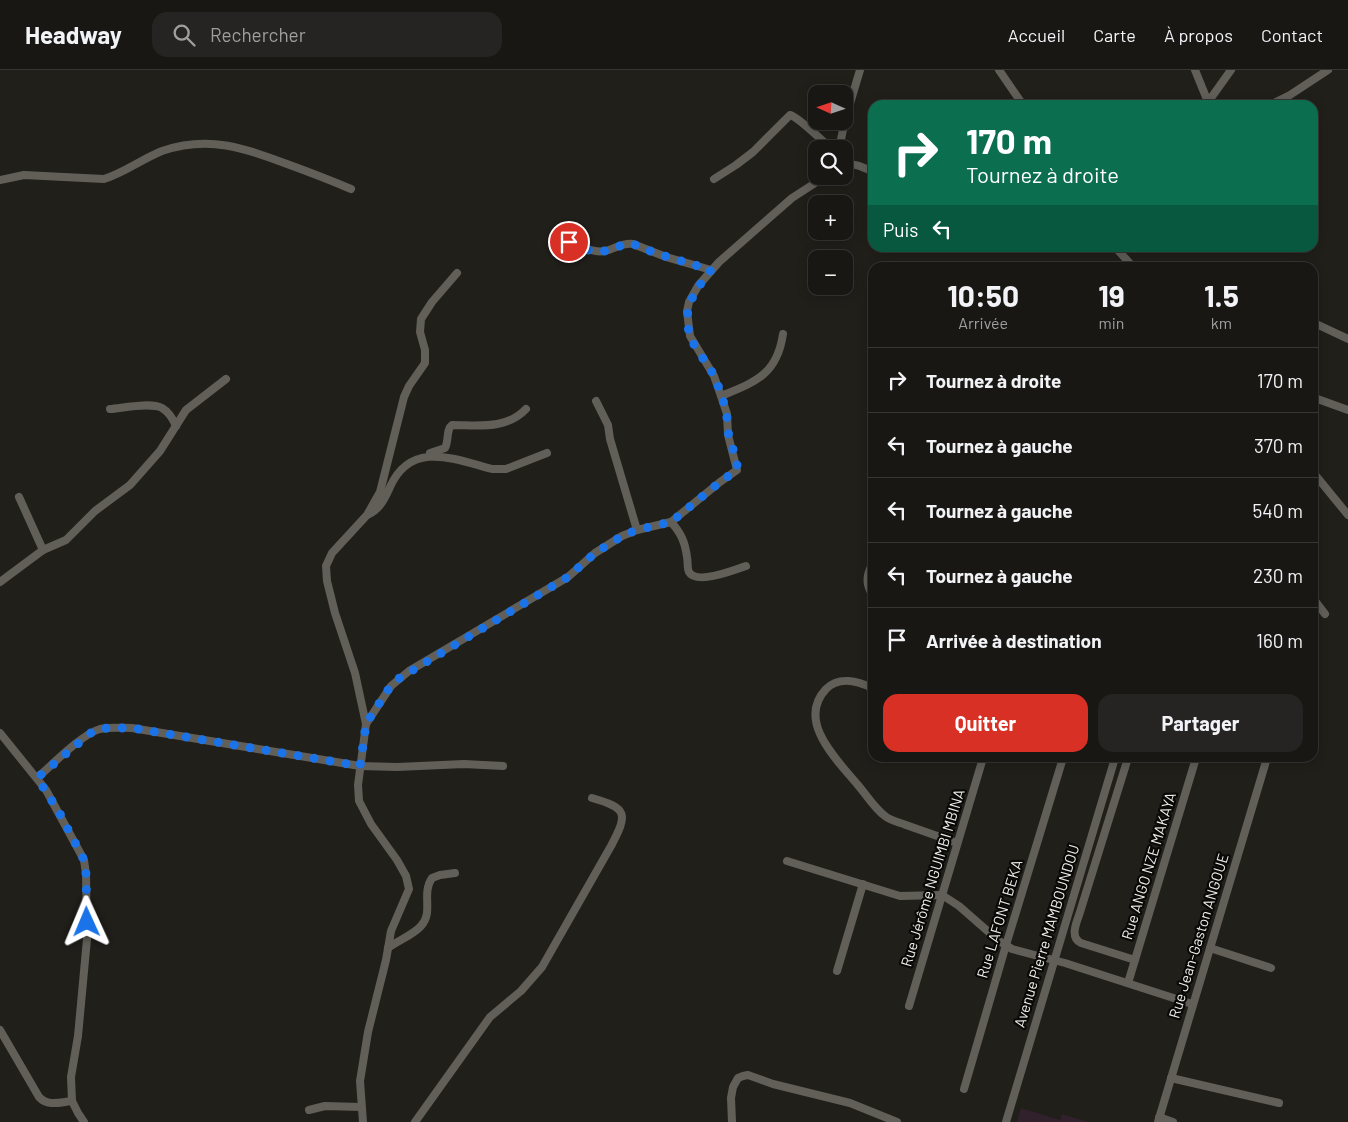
<!DOCTYPE html>
<html lang="fr">
<head>
<meta charset="utf-8">
<style>
  body { margin:0; font-family:Barlow,sans-serif; background:#262422; color:#f1f3f6; height:100vh; display:flex; flex-direction:column; font-size:19px; white-space:nowrap }
  * { box-sizing:border-box; margin:0 }
  p { font-size:16px; color:#9f9fa0 }
  .icon { flex:none; width:28px; height:28px; fill:none; stroke:currentColor; stroke-width:2; stroke-linecap:round; stroke-linejoin:round }
  .map { position:relative; flex:1; overflow:hidden }
  .panel { position:absolute; left:868px; top:192px; width:450px; height:500px; display:flex; flex-direction:column; background:#191714; border-radius:15px; box-shadow:0 2px 12px #0003,0 0 0 1px #373634 }
  .panel>* { flex:none }
  .guide { position:absolute; left:868px; top:30px; width:450px; height:152px; border-radius:15px; box-shadow:0 2px 12px #0003,0 0 0 1px #373634; background:#0b6e4f; color:#fff; overflow:hidden }
  .needle { width:32px; rotate:273deg }
  .tools { position:absolute; left:808px; top:15px; display:grid; gap:10px }
  .tools a { display:grid; place-items:center; width:45px; height:45px; border-radius:10px; background:#191714; box-shadow:0 2px 12px #0003,0 0 0 1px #373634; font-size:25px }
  .pin { position:absolute; display:grid; place-items:center; width:42px; height:42px; color:#fff; margin:-21px; border:2px solid #fff; border-radius:50%; box-shadow:0 1px 5px #0007 }
  .me { position:absolute; width:55px; margin:-28px; rotate:359deg; stroke-linejoin:round; filter:drop-shadow(0 0 4px #0008) }
  .turn { display:flex; align-items:center; gap:18px; height:105px; padding:0 15px; font-size:22px }
  .turn .icon { width:65px; height:65px; stroke-width:2.5 }
  .turn b { display:block; font-size:35px; line-height:42px }
  .then { display:flex; align-items:center; height:48px; padding:0 15px; background:#0003; gap:10px; font-size:19px }
  .eta { display:flex; justify-content:space-evenly; align-items:center; height:85px; text-align:center }
  .eta b { font-size:30px; font-weight:700; line-height:35px }
  .button { display:flex; gap:10px; margin-top:auto; padding:10px 15px }
  .button a { flex:1; height:58px; border-radius:15px; background:#d93025; color:#fff; font-size:20px; font-weight:700; line-height:58px; text-align:center }
  .button a+a { background:#262422; color:#f1f3f6 }
  ul { padding:0; list-style:none }
  li { display:flex; align-items:center; gap:15px; height:65px; padding:0 15px; border-top:1px solid #373634 }
  li div { flex:1 }
  li b { display:block; font-size:19px }
  li em { font-style:normal }
  header { display:flex; align-items:center; gap:30px; box-sizing:border-box; height:70px; padding:0 25px; background:#191714; border-bottom:1px solid #373634 }
  header strong { font-size:24px }
  nav { display:flex; gap:28px; margin-inline-start:auto; font-size:18px }
  .search { width:350px; height:45px; background:#262422; display:flex; align-items:center; gap:12px; box-sizing:border-box; padding:0 18px; border-radius:15px; color:#9f9fa0; font-size:19px }
  .map>svg:first-child { display:block }
</style>
</head>
<body>
<header>
<strong>Headway</strong>
<div class="search"><svg class="icon" aria-label="search" viewBox="0 0 24 24"><circle cx="10" cy="10" r="6"/><path d="M15 15l6 6"/></svg>Rechercher</div>
<nav><a>Accueil</a><a>Carte</a><a>À propos</a><a>Contact</a></nav>
</header>
<div class="map">
<svg width="1348" height="1052" viewBox="0 0 1348 1052">
  <rect width="100%" height="100%" fill="#211f1a"/>
  <path fill="#30212c" d="M1021,1038L1060,1050L1062,1044L1088,1052H1017Z"/>
  <g fill="none" stroke-linecap="round" stroke-linejoin="round">
    <g stroke="#625f59" stroke-width="8">
      <path d="M999,0L1023,35"/>
      <path d="M1195,0L1208,32"/>
      <path d="M1206,35L1231,0"/>
      <path d="M1270,35L1290,25L1328,0"/>
      <path d="M839,79L845,50L860,0"/>
      <path d="M844,97C853,91 863,98 872,101"/>
      <path d="M714,109L736,95L753,82L790,45C799,47 823,72 832,79"/>
      <path d="M0,110L24,105L104,109C124,103 142,89 162,81C209,65 244,78 287,94C309,102 330,110 351,119"/>
      <path d="M569,172C581,177 593,183 605,181C615,179 623,172 633,174L666,187L711,200"/>
      <path d="M1116,178L1134,198"/>
      <path d="M1312,252L1348,269"/>
      <path d="M721,326C755,312 777,305 783,264"/>
      <path d="M1312,327L1348,340"/>
      <path d="M596,331L608,355L610,369L637,460"/>
      <path d="M110,339C123,338 150,332 162,338C169,342 173,349 176,356"/>
      <path d="M430,383L445,378C449,371 446,359 452,355C478,355 506,360 526,339"/>
      <path d="M1312,401L1348,445"/>
      <path d="M19,427L43,480"/>
      <path d="M369,444C380,439 385,428 390,417C411,370 454,389 492,399H506L547,383"/>
      <path d="M671,452C681,463 685,472 687,487C688,491 687,499 689,502C696,515 735,500 746,496"/>
      <path d="M872,495C866,506 866,514 872,524"/>
      <path d="M0,512L43,480L66,470L95,441L130,415L160,381L186,340L226,309"/>
      <path d="M1312,527L1325,544"/>
      <path d="M872,618C858,611 839,606 826,619C796,651 837,690 857,714C866,724 874,738 885,746C891,751 899,752 906,755C923,761 940,767 957,773"/>
      <path d="M366,654L391,616L409,601L568,507L595,483L622,466L637,460L671,452L720,412L737,400L728,365L727,344L721,326L714,306L690,266L687,241L689,232L698,216L719,192L792,128L826,106"/>
      <path d="M0,663L46,720L84,790L86,804L87,869L78,966L71,1007L72,1031L78,1043L84,1052"/>
      <path d="M1128,688L1080,842C1077,852 1069,867 1081,873L1135,890"/>
      <path d="M37,708C52,695 82,664 100,659C110,657 121,658 132,658L360,696L397,697L464,694L503,696"/>
      <path d="M787,791L900,826L942,825L959,836L999,871L1012,879L1065,893L1192,934"/>
      <path d="M388,878C398,870 412,866 421,856C434,842 421,824 432,808L440,805L455,803"/>
      <path d="M1210,878L1271,898"/>
      <path d="M837,901L863,814"/>
      <path d="M1128,913L1196,688"/>
      <path d="M909,936L983,688"/>
      <path d="M0,960L39,1027C48,1037 61,1032 72,1031"/>
      <path d="M1171,1008L1279,1033"/>
      <path d="M964,1019L1006,875L1063,688"/>
      <path d="M309,1040L325,1036L361,1037"/>
      <path d="M1159,1047L1173,1052"/>
      <path d="M363,1052L360,1011L368,962L386,890L391,861L409,819L406,806L397,790L371,754L359,731L358,715L366,654L355,603L335,543L327,511L326,496L332,483L367,445L380,422L404,327L409,316L425,293V280L420,262L421,249L432,232L457,203"/>
      <path d="M415,1052L490,947L521,921L542,897L611,776C628,744 628,738 592,728"/>
      <path d="M732,1052L731,1028L733,1017L738,1008L743,1006L748,1005L773,1014L850,1033L897,1052"/>
      <path d="M1006,1052L1115,688"/>
      <path d="M1158,1052L1267,688"/>
    </g>
  </g>
  <g fill="none" stroke-linecap="round" stroke-linejoin="round">
    <path stroke="#1a73e8" stroke-width="9" stroke-dasharray="0 16.2" d="M87,852L86,804L84,790L58,740L37,708L92,662L107,658H132L360,696L366,654L387,621L398,609L568,507L595,483L622,466L637,460L671,452L720,412L737,400C738,388 731,377 729,366C727,358 728,350 726,343C724,331 719,317 714,306C710,297 703,289 697,280C678,247 689,228 711,200L655,183L633,174L628,173L606,181H600L588,180L569,172"/>
  </g>
  <g text-anchor="middle" stroke-width="4.5" stroke-linejoin="round" paint-order="stroke">
    <g font-size="15" fill="#f0eeea" stroke="#0a0907">
      <text transform="translate(1149 796) rotate(-73)" y="5">Rue ANGO NZE MAKAYA</text>
      <text transform="translate(933 808) rotate(-73)" y="5">Rue Jérôme NGUIMBI MBINA</text>
      <text transform="translate(1000 849) rotate(-73)" y="5">Rue LAFONT BEKA</text>
      <text transform="translate(1047 866) rotate(-73)" y="5">Avenue Pierre MAMBOUNDOU</text>
      <text transform="translate(1199 866) rotate(-73)" y="5">Rue Jean-Gaston ANGOUE</text>
    </g>
  </g>
</svg>
<div class="tools">
<a><svg class="needle" viewBox="-14 -14 28 28"><path d="M0-13l5 13h-10z" fill="#e53935"/><path d="M0 13l5-13h-10z" fill="#9f9fa0"/></svg></a>
<a><svg class="icon" aria-label="search" viewBox="0 0 24 24"><circle cx="10" cy="10" r="6"/><path d="M15 15l6 6"/></svg></a>
<a>+</a>
<a>−</a>
</div>
<div class="pin" style="left:569px;top:172px;background:#d93025"><svg class="icon" aria-label="arrive" viewBox="0 0 24 24"><path d="M6 21V4h12l-3 4 3 4H6"/></svg></div>
<svg class="me" style="left:87px;top:852px" viewBox="-20 -20 40 40"><path d="M0-17L14 15 0 8-14 15z" fill="#1a73e8" stroke="#fff" stroke-width="4"/></svg>
<div class="guide">
<div class="turn"><svg class="icon" aria-label="right" viewBox="0 0 24 24"><path d="M7 20v-9h11M14 6l5 5-5 5"/></svg><div><b>170 m</b>Tournez à droite</div></div>
<div class="then">Puis<svg class="icon" aria-label="left" viewBox="0 0 24 24"><path d="M17 20v-9H6M10 6l-5 5 5 5"/></svg></div>
</div>
<section class="panel">
<div class="eta">
<div><b>10:50</b><p>Arrivée</p></div>
<div><b>19</b><p>min</p></div>
<div><b>1.5</b><p>km</p></div>
</div>
<ul>
<li><svg class="icon" aria-label="right" viewBox="0 0 24 24"><path d="M7 20v-9h11M14 6l5 5-5 5"/></svg><div><b>Tournez à droite</b></div><em>170 m</em></li>
<li><svg class="icon" aria-label="left" viewBox="0 0 24 24"><path d="M17 20v-9H6M10 6l-5 5 5 5"/></svg><div><b>Tournez à gauche</b></div><em>370 m</em></li>
<li><svg class="icon" aria-label="left" viewBox="0 0 24 24"><path d="M17 20v-9H6M10 6l-5 5 5 5"/></svg><div><b>Tournez à gauche</b></div><em>540 m</em></li>
<li><svg class="icon" aria-label="left" viewBox="0 0 24 24"><path d="M17 20v-9H6M10 6l-5 5 5 5"/></svg><div><b>Tournez à gauche</b></div><em>230 m</em></li>
<li><svg class="icon" aria-label="arrive" viewBox="0 0 24 24"><path d="M6 21V4h12l-3 4 3 4H6"/></svg><div><b>Arrivée à destination</b></div><em>160 m</em></li>
</ul>
<div class="button"><a>Quitter</a><a>Partager</a></div>
</section>
</div>
</body>
</html>
